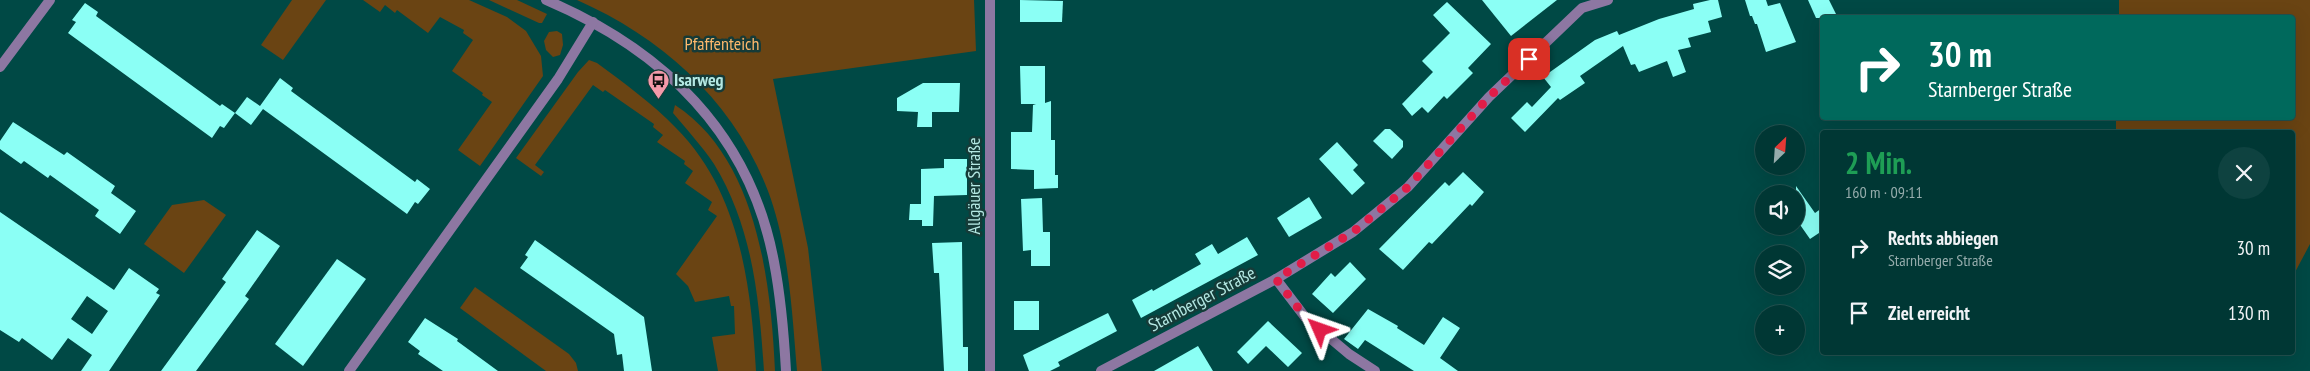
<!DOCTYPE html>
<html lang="de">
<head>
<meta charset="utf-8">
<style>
  body { margin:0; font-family:"PT Sans Narrow",sans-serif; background:#0e4240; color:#f1f3f6; height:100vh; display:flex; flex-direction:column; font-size:19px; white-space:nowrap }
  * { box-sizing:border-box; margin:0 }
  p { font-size:16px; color:#95acac }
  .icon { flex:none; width:28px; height:28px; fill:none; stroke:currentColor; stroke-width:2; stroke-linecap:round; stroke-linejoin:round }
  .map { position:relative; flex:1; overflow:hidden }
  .drawer { position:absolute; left:1820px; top:130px; width:475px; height:225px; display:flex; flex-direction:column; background:#003734; border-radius:5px; box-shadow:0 5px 20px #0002,0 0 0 1px #22514f }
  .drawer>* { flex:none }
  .top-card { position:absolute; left:1820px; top:15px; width:475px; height:105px; border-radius:5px; box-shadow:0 5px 20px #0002,0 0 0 1px #22514f; background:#00695c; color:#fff; overflow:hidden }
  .needle { width:32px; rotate:25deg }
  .buttons { position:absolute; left:1755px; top:125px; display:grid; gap:10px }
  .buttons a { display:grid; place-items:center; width:50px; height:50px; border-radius:50%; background:#003734; box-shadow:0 5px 20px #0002,0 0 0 1px #22514f; font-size:25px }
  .pin { position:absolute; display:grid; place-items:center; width:42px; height:42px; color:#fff; margin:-21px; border-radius:10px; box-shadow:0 2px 8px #0006 }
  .me { position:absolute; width:55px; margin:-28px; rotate:313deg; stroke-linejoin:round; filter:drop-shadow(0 0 4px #0008) }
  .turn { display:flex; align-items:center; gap:18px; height:105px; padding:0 25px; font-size:22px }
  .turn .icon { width:65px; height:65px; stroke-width:2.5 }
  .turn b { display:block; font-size:35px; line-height:42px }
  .round { display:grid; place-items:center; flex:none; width:52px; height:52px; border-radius:26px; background:#0e4240 }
  .summary { display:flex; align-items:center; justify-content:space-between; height:85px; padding:0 25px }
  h1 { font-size:30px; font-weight:800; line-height:38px; color:#1e9e55 }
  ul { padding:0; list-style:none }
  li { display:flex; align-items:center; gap:15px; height:65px; padding:0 25px }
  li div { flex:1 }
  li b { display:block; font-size:19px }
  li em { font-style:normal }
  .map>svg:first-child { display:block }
</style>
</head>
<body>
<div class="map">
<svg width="2310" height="371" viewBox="0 0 2310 371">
  <rect width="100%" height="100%" fill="#004945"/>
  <g fill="#6a4413">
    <path d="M292,0H326L283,60L261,45Z"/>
    <path d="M363,0H469L507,17L526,31L541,56L543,76L480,166L458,150L492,102L482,95L483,93L452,71L473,40L463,33L464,30L440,17L428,33L397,10L395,13L385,5L380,12Z"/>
    <path d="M489,0H517L547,14L542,23H539Z"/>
    <path d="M577,0H974L976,51L773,79L808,248L822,371H797C792,312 789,247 768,191C734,102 663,38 577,0Z"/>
    <path d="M2119,0H2310V244L2293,276L2292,132H2116V118H2292V18L2119,17Z"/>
    <path d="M557,31L562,34L563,45L560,55L553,57L546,50L544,41L549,32Z"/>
    <path d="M589,60L597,63C624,83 652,103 676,128C740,192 751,285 756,371H718L712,337L735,334L734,306H731L729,296L695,302L688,286L676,274L717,216L708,210L712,202L685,183L693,171L684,164L685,161L657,142L663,135L653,127L654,124L605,90L603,92L593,85L535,165L544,172L541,176L516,158L578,72Z"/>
    <path d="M675,105C757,158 771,282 775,371H764C759,298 753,228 714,164C702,146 687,130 673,113Z"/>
    <path d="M204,200L226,215L184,273L144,244L172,205Z"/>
    <path d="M475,287L569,354L576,363L578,371H546L460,308Z"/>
  </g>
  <g fill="#8bfff5" fill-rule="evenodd">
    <path d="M1020,0L1063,1L1062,22H1020Z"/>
    <path d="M1482,0H1557L1511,36Z"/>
    <path d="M1710,0H1718L1722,17L1708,21L1711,32L1688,38L1691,47L1678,50L1686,72L1673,77L1667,61L1639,72L1635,64L1631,65L1623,46L1580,76L1585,83L1560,100L1558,98L1525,132L1511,118L1527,102L1532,107L1551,87L1543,77L1595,40L1617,31L1619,35L1659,19L1694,9L1693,4Z"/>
    <path d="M1745,0H1766L1768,6L1780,3L1796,42L1766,52L1757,24H1755L1752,16H1750Z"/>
    <path d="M1808,0H1829L1838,18H1816Z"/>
    <path d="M1447,2L1491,44L1468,68L1473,73L1447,99L1444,96L1428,113L1422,107L1412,116L1402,104L1433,72L1422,61L1450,33L1433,15Z"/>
    <path d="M85,3L98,12L96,16L220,106L222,104L235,113L224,128L220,126L212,138L68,33L76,22L72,20Z"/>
    <path d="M1020,66H1045V103L1051,101V140H1055V175H1058V188L1034,189V170L1011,169V132H1032L1033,105L1036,104H1021Z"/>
    <path d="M280,78L293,88L291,91L415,182L417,179L430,189L418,204L415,202L407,214L263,109L251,125L235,113L247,97L260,106Z"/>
    <path d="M923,83H960L959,112H932V127H917L918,112L897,111V98Z"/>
    <path d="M13,122L64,155L67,152L115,186L111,193L136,211L120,234L95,216L99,210L50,175L48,178L24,161L21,164L0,149V141Z"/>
    <path d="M1385,129H1390L1403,141V147L1392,159L1373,141Z"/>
    <path d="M1337,142L1358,165L1353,170L1365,183L1352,195L1319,159Z"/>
    <path d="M944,159H967V195L934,196L933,226H922V220H909L910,204H921V169L944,168Z"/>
    <path d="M1463,172L1484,192L1472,206L1470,204L1432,244L1429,242L1403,270L1379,249L1445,182L1449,186Z"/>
    <path d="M1796,186L1815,213L1822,208V231L1810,239L1796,219Z"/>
    <path d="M1309,197L1322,218L1289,237L1277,218Z"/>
    <path d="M1042,198L1043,232H1050V266H1031V250L1023,251L1021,199Z"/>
    <path d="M0,212L114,290L129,268L159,289L156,293L160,295L109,371H81L92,355L68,338L52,360L22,338L19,342L0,330ZM87,296L108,311L92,334L71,319Z"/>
    <path d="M257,230L280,246L245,296L249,299L196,371H161L226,282L222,279Z"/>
    <path d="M1247,237L1258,255L1141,318L1132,300L1152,289L1153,291L1201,264L1195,254L1212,244L1218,254Z"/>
    <path d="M535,240L644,317L652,371H624L622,354L617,355L614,334L520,268L528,257L525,255Z"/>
    <path d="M962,242L963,347H968V371H944L939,273H934L932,243Z"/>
    <path d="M337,259L366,279L303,366L275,344Z"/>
    <path d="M1350,262L1366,279L1333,313L1312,294L1331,273L1335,277Z"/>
    <rect x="1014" y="301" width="25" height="29"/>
    <path d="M1368,309L1398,326L1397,328L1424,345L1443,317L1460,328L1440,358L1458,371H1414L1365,340L1358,349L1344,339Z"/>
    <path d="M1108,313L1117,331L1058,362L1060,366L1050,371H1029L1023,355Z"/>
    <path d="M425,318L458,339L457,341L498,371H443L418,354L420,351L408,342Z"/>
    <path d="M1268,321L1302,353L1288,367L1266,346L1248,364L1237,352Z"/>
    <path d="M1198,346L1213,371H1154Z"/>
  </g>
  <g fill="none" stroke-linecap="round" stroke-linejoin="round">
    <g stroke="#8d77a2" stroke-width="10">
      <path d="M546,0C663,50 750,133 774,262C781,298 784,335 786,371"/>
      <path d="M0,67L50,0"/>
      <path d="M1276,279L1305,317L1349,354L1375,371"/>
      <path d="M349,371L558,79L593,22"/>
      <path d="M990,371V0"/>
      <path d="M1101,371L1276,279L1353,232L1408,187L1489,97L1582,8L1608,0"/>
    </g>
  </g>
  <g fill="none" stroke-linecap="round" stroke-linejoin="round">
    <path stroke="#e11d48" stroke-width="9" stroke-dasharray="0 16.2" d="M1320,330L1305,317L1276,279L1353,232L1408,187L1489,97L1529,59"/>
  </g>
  <defs>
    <symbol id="bus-pin" viewBox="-11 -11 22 30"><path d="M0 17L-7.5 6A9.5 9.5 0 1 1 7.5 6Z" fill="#f39aaa" stroke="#153b38"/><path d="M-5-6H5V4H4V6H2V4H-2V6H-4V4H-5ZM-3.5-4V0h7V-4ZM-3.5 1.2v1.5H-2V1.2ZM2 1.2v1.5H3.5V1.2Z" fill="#111"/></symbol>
  </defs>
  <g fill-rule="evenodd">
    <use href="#bus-pin" x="646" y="68" width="25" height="34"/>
  </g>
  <g text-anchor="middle" stroke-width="5" stroke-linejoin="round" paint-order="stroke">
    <g font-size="18" fill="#fdb96c" stroke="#153b38">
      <text x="722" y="50">Pfaffenteich</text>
    </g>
    <g font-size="18" font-weight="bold" fill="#b4e8e3" stroke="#153b38" text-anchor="start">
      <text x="674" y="86">Isarweg</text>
    </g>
    <g font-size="18" fill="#b4e8e3" stroke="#153b38">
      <text transform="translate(974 186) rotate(-90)" y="6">Allgäuer Straße</text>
      <text transform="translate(1202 299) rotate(-28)" y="6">Starnberger Straße</text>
    </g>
  </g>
</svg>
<div class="buttons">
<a><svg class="needle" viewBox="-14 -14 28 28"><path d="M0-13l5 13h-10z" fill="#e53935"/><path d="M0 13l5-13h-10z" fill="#95acac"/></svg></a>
<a><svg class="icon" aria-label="sound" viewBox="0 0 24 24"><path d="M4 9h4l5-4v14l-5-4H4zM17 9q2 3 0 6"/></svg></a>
<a><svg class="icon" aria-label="layers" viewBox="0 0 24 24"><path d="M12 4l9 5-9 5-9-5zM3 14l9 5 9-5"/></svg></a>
<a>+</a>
</div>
<div class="pin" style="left:1529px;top:59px;background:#d93025"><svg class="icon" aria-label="arrive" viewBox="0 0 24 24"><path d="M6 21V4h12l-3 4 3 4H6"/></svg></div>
<svg class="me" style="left:1320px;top:330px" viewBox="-20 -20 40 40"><path d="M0-17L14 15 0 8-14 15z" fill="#e11d48" stroke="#fff" stroke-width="4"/></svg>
<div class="top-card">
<div class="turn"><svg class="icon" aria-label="right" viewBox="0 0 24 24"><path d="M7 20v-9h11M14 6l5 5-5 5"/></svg><div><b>30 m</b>Starnberger Straße</div></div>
</div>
<section class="drawer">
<div class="summary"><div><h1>2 Min.</h1><p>160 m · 09:11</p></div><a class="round"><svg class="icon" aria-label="close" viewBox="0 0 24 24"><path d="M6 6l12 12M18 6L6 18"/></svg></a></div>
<ul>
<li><svg class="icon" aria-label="right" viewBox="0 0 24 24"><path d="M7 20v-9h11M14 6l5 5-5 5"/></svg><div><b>Rechts abbiegen</b><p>Starnberger Straße</p></div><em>30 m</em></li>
<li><svg class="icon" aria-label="arrive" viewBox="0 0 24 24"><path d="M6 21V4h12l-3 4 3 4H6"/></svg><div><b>Ziel erreicht</b></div><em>130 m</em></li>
</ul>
</section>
</div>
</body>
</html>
